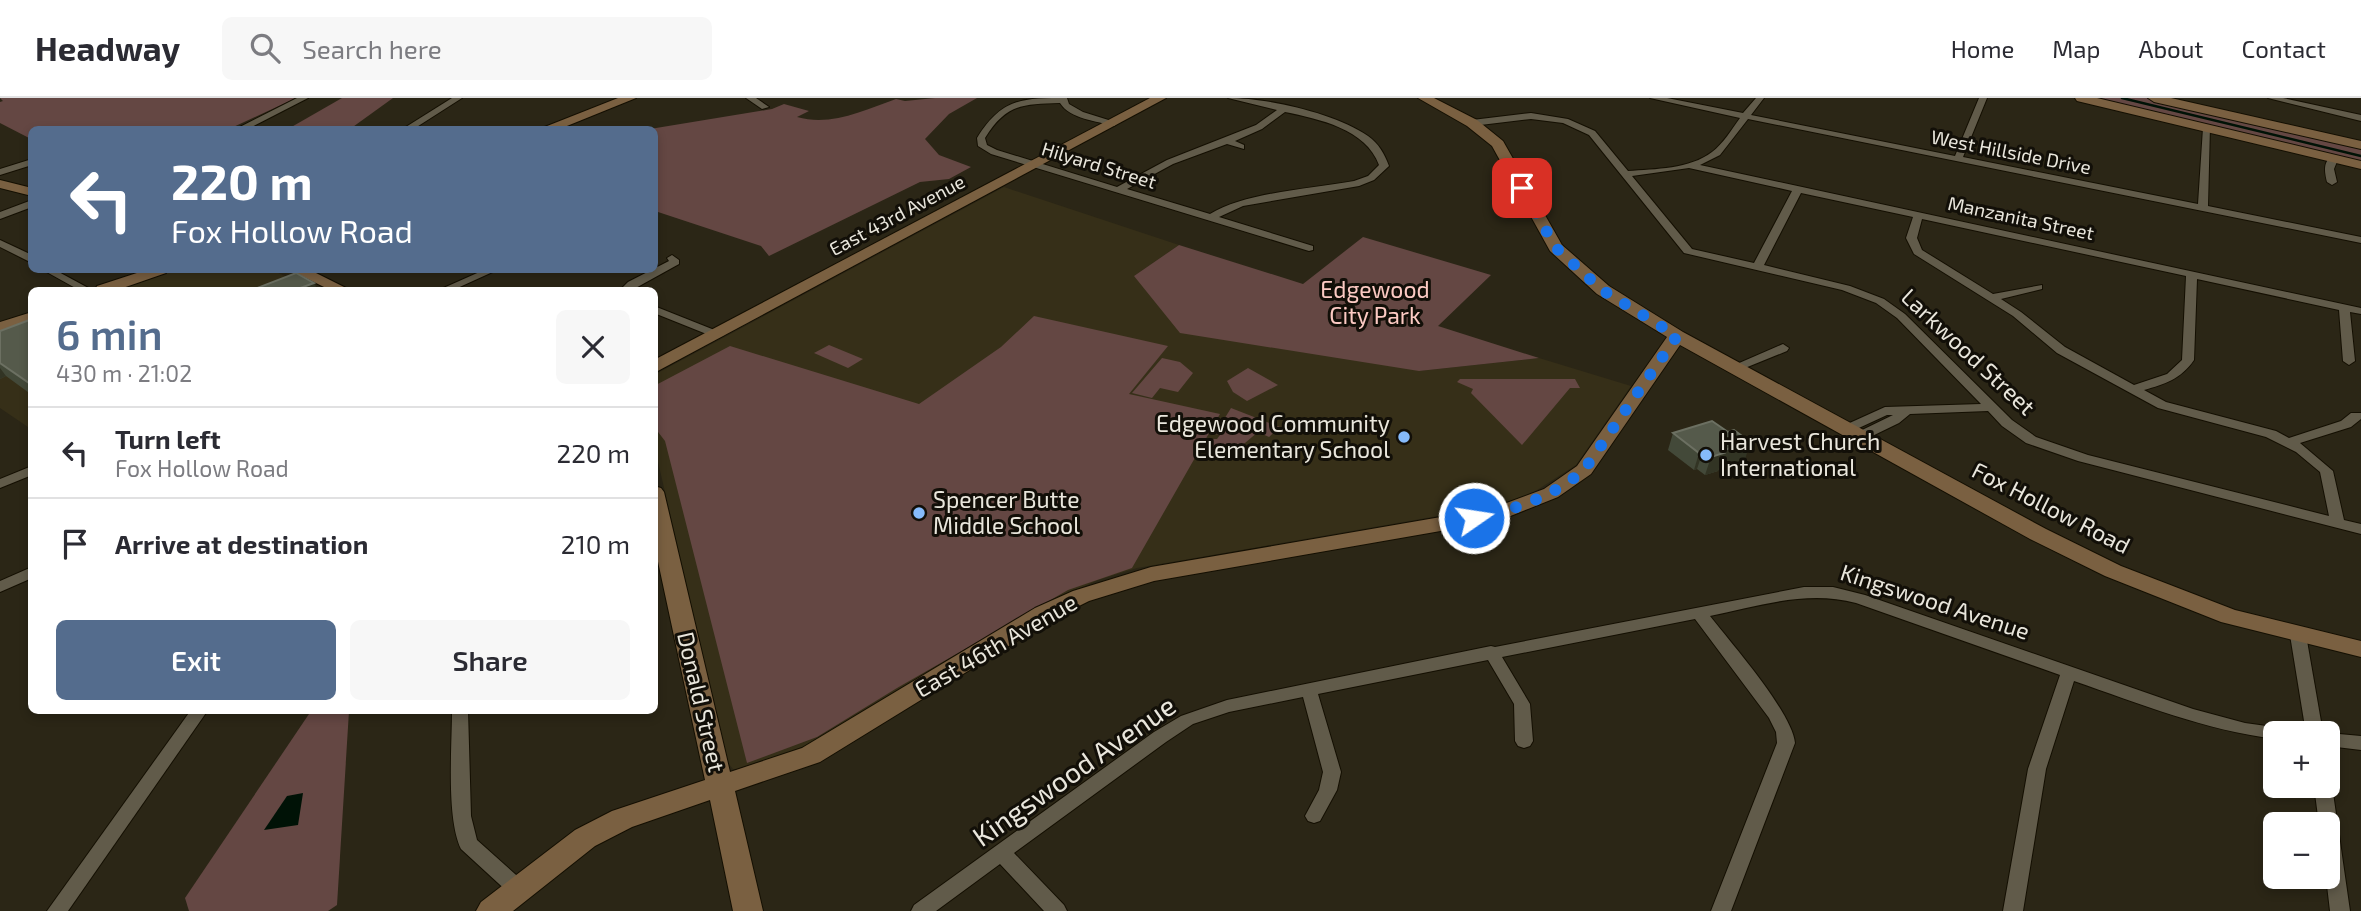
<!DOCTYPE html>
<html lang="en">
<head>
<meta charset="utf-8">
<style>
  body { margin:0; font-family:"Exo 2",sans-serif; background:#f7f7f7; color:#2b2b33; height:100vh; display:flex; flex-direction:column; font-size:26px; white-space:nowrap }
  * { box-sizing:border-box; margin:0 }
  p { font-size:23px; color:#7c7c81 }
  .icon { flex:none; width:38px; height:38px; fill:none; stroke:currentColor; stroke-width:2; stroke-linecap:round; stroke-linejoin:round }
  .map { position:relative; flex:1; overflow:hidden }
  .panel { position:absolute; left:28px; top:189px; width:630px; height:427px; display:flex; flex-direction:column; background:#fff; border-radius:10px; box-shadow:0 4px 10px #0003 }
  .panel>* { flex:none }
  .guide { position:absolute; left:28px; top:28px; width:630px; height:147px; border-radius:10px; box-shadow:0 4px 10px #0003; background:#546c8d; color:#fff; overflow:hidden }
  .controls { position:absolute; left:2263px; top:623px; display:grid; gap:14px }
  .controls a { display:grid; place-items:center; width:77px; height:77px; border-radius:10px; background:#fff; box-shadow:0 4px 10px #0003; font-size:35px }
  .pin { position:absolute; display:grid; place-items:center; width:60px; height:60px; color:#fff; margin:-30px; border-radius:14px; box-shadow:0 4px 10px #0006 }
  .me { position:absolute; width:77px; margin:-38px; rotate:77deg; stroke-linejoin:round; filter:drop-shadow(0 0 5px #0008) }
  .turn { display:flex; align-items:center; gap:24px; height:147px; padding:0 28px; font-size:32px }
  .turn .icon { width:91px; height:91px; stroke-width:2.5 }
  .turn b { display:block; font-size:49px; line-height:60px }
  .round { display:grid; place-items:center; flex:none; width:74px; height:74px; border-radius:10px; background:#f7f7f7 }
  .summary { display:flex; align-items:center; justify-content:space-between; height:119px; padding:0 28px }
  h1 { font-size:42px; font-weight:600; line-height:52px; color:#546c8d }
  .button { display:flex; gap:14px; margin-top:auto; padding:14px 28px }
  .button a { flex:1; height:80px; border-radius:10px; background:#546c8d; color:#fff; font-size:28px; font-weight:600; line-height:80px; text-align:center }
  .button a+a { background:#f7f7f7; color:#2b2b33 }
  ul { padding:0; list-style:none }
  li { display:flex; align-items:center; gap:21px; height:91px; padding:0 28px; border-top:2px solid #e1e1e2 }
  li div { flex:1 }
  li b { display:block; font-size:26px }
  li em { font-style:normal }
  header { display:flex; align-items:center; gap:42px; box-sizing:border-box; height:98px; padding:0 35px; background:#fff; border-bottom:2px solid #e1e1e2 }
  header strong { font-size:33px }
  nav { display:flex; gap:38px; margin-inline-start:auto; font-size:24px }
  .search { width:490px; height:63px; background:#f7f7f7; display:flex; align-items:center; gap:18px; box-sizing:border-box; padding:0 24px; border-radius:10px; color:#7c7c81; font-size:26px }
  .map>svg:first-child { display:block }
</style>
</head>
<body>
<header>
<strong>Headway</strong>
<div class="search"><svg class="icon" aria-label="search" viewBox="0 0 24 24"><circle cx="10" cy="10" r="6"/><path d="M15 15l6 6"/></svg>Search here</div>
<nav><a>Home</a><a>Map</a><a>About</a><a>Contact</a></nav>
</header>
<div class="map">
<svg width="2361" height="813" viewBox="0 0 2361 813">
  <rect width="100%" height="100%" fill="#2b2616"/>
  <g fill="#362f18">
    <path d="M1004,89L1179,147L1134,178L1419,273L1539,260L1631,288L1576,367L1534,394L1496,408L1137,470L1098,482L1042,508L819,642L749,671H733L728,665L655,351L654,277Z"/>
    <path d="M174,172H272L315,192H118Z"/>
    <path d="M31,224V328L28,329L0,310V236Z"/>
  </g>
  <g fill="#644743">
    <path d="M0,0H296L229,31L32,32L31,41L0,25V4L3,3Z"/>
    <path d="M342,0H393L350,31H288Z"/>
    <path d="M935,0H977L949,16L925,41L939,57L971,69L949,81L920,84L769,158L761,148L655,113L654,32L650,31L772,11L784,6L809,13L797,19C831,29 864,12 896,1L905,3Z"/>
    <path d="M2091,0H2147L2361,49V65Z"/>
    <path d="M1363,139L1491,177L1438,228L1539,260L1419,273L1180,235L1134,178L1179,147L1303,186Z"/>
    <path d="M1034,218L1168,248L1129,296L1220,316L1132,470L1068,492L897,590L817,639L747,665L665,343L655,330L654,288L730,248L919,306L1001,249Z"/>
    <path d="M829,247L863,261L848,270L814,255Z"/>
    <path d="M1162,260L1180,264L1193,275L1178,294L1160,290L1152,300L1132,295Z"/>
    <path d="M1248,270L1278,287L1247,303L1233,294L1227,283Z"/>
    <path d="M1460,281H1575L1580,290H1570L1522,347L1471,295L1473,291L1457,284Z"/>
    <path d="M1231,310L1280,329L1269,339L1258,334L1226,361L1206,353L1213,341H1217L1220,337L1215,336Z"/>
    <path d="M311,613H349L337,807L328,813H189L185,800Z"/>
  </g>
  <path fill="#001206" d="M303,695L298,727L264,732L287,698Z"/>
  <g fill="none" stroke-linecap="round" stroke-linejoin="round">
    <path stroke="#001206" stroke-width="2.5" d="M2122,0L2361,58"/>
    <defs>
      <g id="street">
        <path d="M297,0H308L246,32H234Z"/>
        <path d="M452,0H462L412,32H401Z"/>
        <path d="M746,0H756L769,9L762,11Z"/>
        <path d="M1067,0L1069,6L1083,14L1118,25L1114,28C1097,23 1070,21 1060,5C1023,6 1006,6 985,40L987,47L997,52L1117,89L1167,62L1256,27L1277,12L1228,0C1267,0 1335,15 1368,38C1379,46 1384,55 1389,68L1374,82L1359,88L1243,108L1219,119L1313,148V152L1309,153L991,56L978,48L977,40C1002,0 1022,0 1067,0ZM1285,14C1319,21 1366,31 1379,67L1368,78L1354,83C1311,91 1245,94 1210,116L1127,91L1173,66L1227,46L1244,51V47L1235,43L1262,31Z"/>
        <path d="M1650,0H1667L1743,15L1756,0H1764L1751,17L1955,58L1979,0H1987L1963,59L2198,106L2203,30L2210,28L2208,108L2361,139V145L1748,21L1720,57L1700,67L2361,210V216L2350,214L2355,263L2349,267L2343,263L2339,212L2197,181L2194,262C2181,281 2165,286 2144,292L2166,304L2276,333L2289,340L2341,323L2351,315H2361V321L2351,329L2300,345L2333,373L2344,422L2361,426V436L2078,363L2026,345L2002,328L1988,313L1910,316L1899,325L1866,341H1856L1854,338L1856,335L1893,317H1887L1848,335L1842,331L1843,328L1885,309L1981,306L1897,220L1876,205L1842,192L1684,155L1589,37L1563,25L1531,21L1472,28L1468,25L1472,22L1531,15L1568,21L1595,33L1628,73C1655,71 1690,71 1712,54C1723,46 1732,31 1740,20ZM1689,70L1792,93L1754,165L1692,151L1632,78ZM1801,95L1913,119L1906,140L1914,156L2013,218L2057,255L2158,310L2266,339L2296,354L2320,374L2329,418L2088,357L2036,339L2012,322L1905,216L1884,201L1850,188L1764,167ZM1922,121L2186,178L2182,262L2167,276L2134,287L2065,249L2021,214L2001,201L2042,191V187L1993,196L1922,152L1917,140Z"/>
        <path d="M2268,0H2283L2361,17V23Z"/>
        <path d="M2333,58L2338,61L2334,71L2337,84L2332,87L2327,84C2325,75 2322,63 2333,58Z"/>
        <path d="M32,61V67L0,77V71Z"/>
        <path d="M32,102V109L0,121V114Z"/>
        <path d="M0,142L32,157V165L0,149Z"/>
        <path d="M672,157L679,162V166L632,192H620L628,184L669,163L667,160Z"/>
        <path d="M43,172H55L92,192H79Z"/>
        <path d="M484,172H497L453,192H439Z"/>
        <path d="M654,208L722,235L724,237L718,240L714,239L654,215Z"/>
        <path d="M1783,246L1789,250L1787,253L1740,272L1736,273L1730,269Z"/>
        <path d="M32,368V377L0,390V381Z"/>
        <path d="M32,469V480L0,494V483Z"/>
        <path d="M1804,489H1833L1865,497L2193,611L2245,625L2281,630L2284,635H2275V641C2205,632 2140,606 2074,583L2046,671L2023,813H2003L2028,671L2060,577L1856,505C1807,492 1758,508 1710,518C1731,545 1792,614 1795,645L1731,813H1711L1777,645L1776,634L1769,620L1695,521L1502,559L1530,606L1533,643L1530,648L1524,650L1518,648L1515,643L1514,606L1488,562L1318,596L1341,674L1337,692L1320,723L1314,725L1308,723L1305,718L1319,692L1323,674L1303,599L1229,614L1193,626L1166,644L1014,755L1064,807L1067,813H1044L1000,766L936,813H911L914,807L1154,634L1181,618L1227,602L1491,548L1495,549Z"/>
        <path d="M2298,532L2304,533L2306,537L2323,635H2306L2290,537L2292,533Z"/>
        <path d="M191,612H208L68,813H47Z"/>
        <path d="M452,612H468L471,718L477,742L525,785L528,791L525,797L518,799L511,797L461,751C446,720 452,649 452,612Z"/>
        <path d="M2328,635L2361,638V652L2328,648Z"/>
        <path d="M2328,682L2332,688L2350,813H2330L2326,779L2328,726H2319L2314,688H2328Z"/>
      </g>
      <g id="secondary">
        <path d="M618,0H636L557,32H537Z"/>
        <path d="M1150,0H1166L654,275V262Z"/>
        <path d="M1418,0H1434L1477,22L1503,43L1562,147L1609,188L1683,234L2046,431L2121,468L2235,512L2361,543V559L2221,524L2105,478L2030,441L1680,247L1591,376L1558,399L1498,423L1154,483L1089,503L1051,522L820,664L735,693L763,813H733L710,702L632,729L595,748L513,813H476L481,804L575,732L612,713L705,682L654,445V388L661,390L664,394L730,674L802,650L1035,510L1073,493L1151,469L1493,410L1544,391L1577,368L1667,239L1597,196L1550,153L1492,48L1467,28Z"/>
        <path d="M2075,0H2097L2361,63V71L2077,3Z"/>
        <path d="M2148,0H2171L2361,43V51L2154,4Z"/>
        <path d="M0,82L32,90V98L0,90Z"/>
        <path d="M146,172H168L166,175L117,192H95L97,188Z"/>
        <path d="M290,172H310L350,192H330Z"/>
        <path d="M32,214V225L0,235V224Z"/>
      </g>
    </defs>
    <use href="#street" stroke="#140f02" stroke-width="2"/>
    <use href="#secondary" stroke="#140f02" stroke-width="2"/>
    <use href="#street" fill="#615b4a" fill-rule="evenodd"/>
    <use href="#secondary" fill="#7a6041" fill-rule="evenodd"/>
  </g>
  <g fill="#434939">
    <path d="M32,221V297L6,278L0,281V233Z"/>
    <path d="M1673,335L1745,362L1719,370L1718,373L1705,377L1697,371L1694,372L1668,352Z"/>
  </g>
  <g fill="#323424">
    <path d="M314,185L318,192H295Z"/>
    <path d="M0,270L6,278L0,281Z"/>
    <path d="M1750,344L1745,362L1719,370L1718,373L1705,377L1711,359L1721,353Z"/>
    <path d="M1703,353L1697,371L1694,372L1699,355Z"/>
  </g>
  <g fill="#555a4b" stroke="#6c7062" stroke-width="2">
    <path d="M296,175L314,185L295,192H252Z"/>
    <path d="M32,221V287L0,265V233Z"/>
    <path d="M1712,323L1728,334L1734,332L1750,344L1721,353L1724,355L1711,359L1703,353L1699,355L1673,335Z"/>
  </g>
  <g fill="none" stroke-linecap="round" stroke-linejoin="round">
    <path stroke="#1a73e8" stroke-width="12" stroke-dasharray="0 21.6" d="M1474,420C1515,412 1552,399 1584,372L1677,238L1602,192L1556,150L1522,90"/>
  </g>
  <g fill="#86bbfb" stroke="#120f08" stroke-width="2.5">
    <circle cx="1404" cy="339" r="7"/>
    <circle cx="1706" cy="357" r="7"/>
    <circle cx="919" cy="415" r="7"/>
  </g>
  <g text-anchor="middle" stroke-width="6" stroke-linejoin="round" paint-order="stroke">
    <g font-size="19" fill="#e9e6dc" stroke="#120f08">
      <text transform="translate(2011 54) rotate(11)" y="7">West Hillside Drive</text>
      <text transform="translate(1099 67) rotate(17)" y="7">Hilyard Street</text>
      <text transform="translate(897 117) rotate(-28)" y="7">East 43rd Avenue</text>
      <text transform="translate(2021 120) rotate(12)" y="7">Manzanita Street</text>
    </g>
    <g font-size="23" fill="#fccac3" stroke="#120f08">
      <text x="1375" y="200">Edgewood<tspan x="1375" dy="26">City Park</tspan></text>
    </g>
    <g font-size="23" fill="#e9e6dc" stroke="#120f08">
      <text transform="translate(1968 254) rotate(43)" y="8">Larkwood Street</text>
      <text transform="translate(2051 410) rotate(27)" y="8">Fox Hollow Road</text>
      <text transform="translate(1935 504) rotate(18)" y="8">Kingswood Avenue</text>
      <text transform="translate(996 548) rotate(-30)" y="8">East 46th Avenue</text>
      <text transform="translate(701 604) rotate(77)" y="8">Donald Street</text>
    </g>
    <g font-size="23" fill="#e9e6dc" stroke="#120f08" text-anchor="start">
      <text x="1390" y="334" text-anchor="end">Edgewood Community<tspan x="1390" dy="26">Elementary School</tspan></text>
      <text x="1720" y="352">Harvest Church<tspan x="1720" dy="26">International</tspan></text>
      <text x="933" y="410">Spencer Butte<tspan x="933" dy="26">Middle School</tspan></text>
    </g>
    <g font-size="28" fill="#e9e6dc" stroke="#120f08">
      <text transform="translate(1074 673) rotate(-35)" y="10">Kingswood Avenue</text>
    </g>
  </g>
</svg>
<div class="controls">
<a>+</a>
<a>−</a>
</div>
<div class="pin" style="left:1522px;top:90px;background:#d93025"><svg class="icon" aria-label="arrive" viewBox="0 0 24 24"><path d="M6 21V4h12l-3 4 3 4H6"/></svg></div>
<svg class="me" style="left:1474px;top:420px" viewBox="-20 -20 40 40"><circle r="17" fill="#1a73e8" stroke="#fff" stroke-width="3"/><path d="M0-11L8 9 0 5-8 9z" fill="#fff"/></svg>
<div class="guide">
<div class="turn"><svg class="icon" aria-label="left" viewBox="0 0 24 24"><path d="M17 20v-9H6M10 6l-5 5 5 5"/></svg><div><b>220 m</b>Fox Hollow Road</div></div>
</div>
<section class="panel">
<div class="summary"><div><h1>6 min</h1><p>430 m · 21:02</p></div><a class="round"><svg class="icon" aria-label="close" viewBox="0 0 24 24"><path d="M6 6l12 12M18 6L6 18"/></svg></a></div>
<ul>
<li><svg class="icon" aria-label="left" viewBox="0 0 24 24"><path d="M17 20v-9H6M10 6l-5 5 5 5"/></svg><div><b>Turn left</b><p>Fox Hollow Road</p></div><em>220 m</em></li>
<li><svg class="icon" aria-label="arrive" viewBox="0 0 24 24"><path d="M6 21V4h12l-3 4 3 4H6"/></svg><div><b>Arrive at destination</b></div><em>210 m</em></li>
</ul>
<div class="button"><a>Exit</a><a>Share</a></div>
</section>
</div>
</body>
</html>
